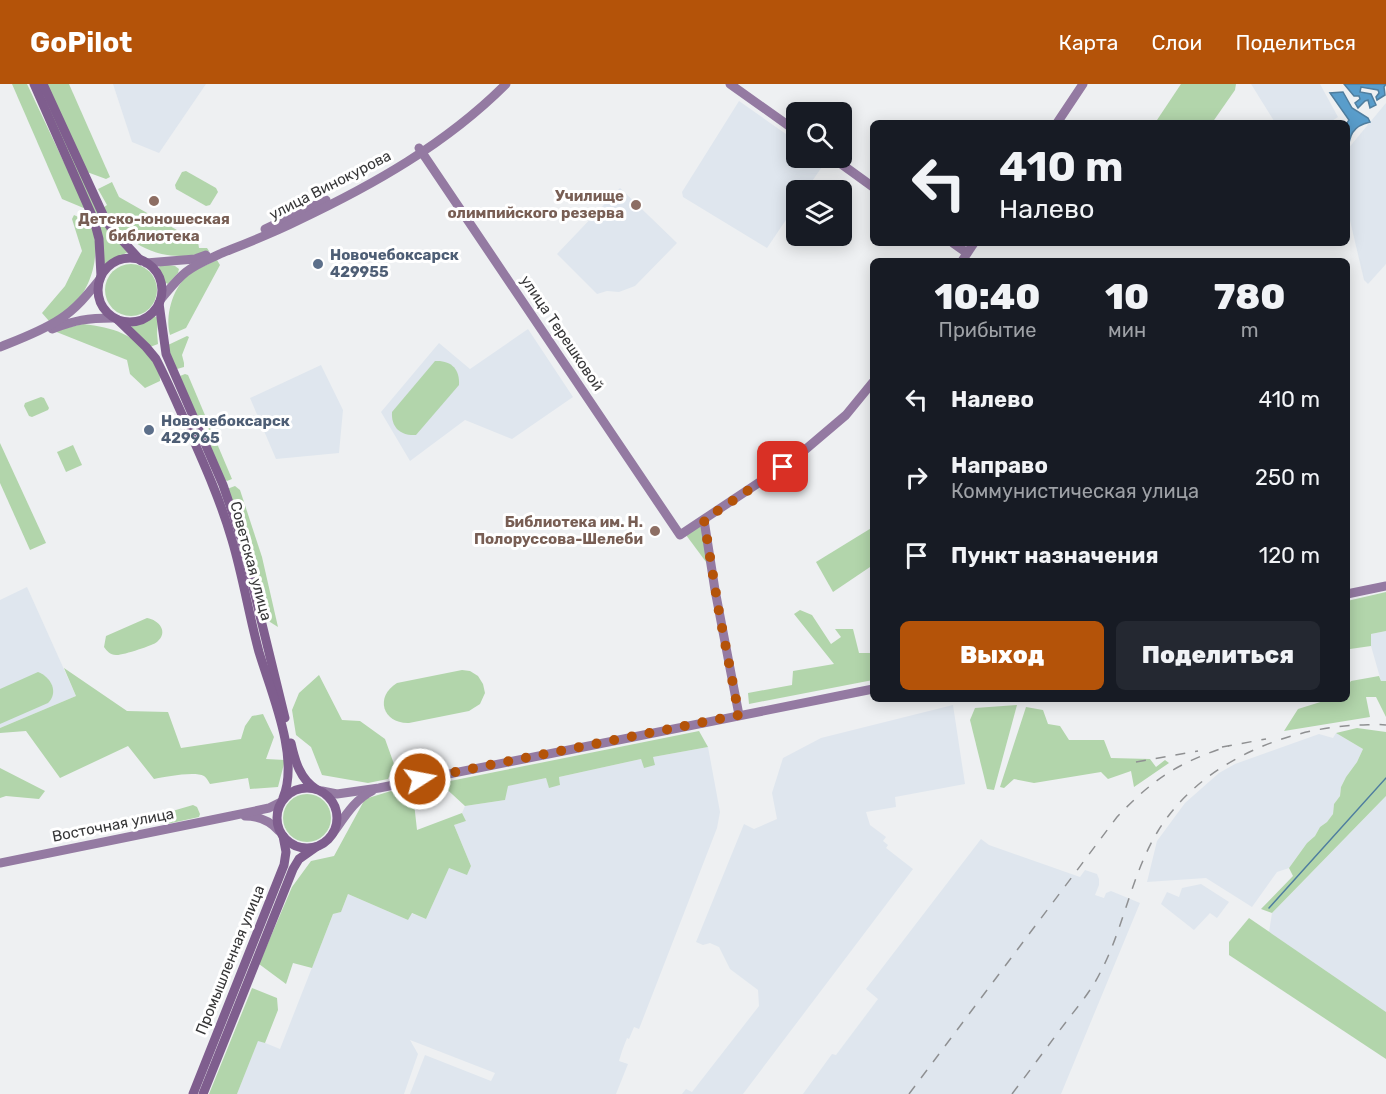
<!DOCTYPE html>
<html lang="ru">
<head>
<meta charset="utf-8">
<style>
  body { margin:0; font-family:Rubik,sans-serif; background:#242831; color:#f1f3f6; height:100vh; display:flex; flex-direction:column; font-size:22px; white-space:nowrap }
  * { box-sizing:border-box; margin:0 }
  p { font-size:20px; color:#9ea1a6 }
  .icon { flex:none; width:33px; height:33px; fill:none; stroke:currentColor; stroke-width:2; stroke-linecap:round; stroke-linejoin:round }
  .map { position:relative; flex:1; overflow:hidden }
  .details { position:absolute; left:870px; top:174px; width:480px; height:444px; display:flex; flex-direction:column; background:#171b24; border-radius:9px; box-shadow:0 3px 15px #0003 }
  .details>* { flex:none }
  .hud { position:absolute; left:870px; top:36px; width:480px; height:126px; border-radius:9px; box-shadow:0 3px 15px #0003; background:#171b24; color:#f1f3f6; overflow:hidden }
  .fabs { position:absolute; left:786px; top:18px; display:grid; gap:12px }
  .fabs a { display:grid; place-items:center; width:66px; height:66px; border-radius:9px; background:#171b24; box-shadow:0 3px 15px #0003; font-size:30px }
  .pin { position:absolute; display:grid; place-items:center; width:51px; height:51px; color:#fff; margin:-26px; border-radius:12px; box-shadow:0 3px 9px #0006 }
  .me { position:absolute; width:66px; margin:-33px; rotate:79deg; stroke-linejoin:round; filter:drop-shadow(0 0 4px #0008) }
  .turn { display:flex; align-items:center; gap:21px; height:126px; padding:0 30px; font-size:27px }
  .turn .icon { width:78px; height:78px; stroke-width:2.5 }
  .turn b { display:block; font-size:42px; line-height:51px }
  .eta { display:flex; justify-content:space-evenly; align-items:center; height:102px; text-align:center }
  .eta b { font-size:36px; font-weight:800; line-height:42px }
  .button { display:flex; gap:12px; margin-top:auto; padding:12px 30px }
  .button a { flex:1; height:69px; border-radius:9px; background:#b45309; color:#fff; font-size:24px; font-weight:800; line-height:69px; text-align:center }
  .button a+a { background:#242831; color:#f1f3f6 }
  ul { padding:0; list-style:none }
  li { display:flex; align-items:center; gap:18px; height:78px; padding:0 30px }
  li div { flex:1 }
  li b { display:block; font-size:22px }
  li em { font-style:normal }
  header { display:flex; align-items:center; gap:36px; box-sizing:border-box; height:84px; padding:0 30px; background:#b45309; color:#fff }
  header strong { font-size:28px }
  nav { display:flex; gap:33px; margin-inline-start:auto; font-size:21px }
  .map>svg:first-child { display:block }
</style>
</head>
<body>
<header>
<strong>GoPilot</strong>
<nav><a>Карта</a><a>Слои</a><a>Поделиться</a></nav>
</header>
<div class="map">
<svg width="1386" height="1010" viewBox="0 0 1386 1010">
  <rect width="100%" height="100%" fill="#eef0f2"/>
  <g fill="#dfe6ee">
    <path d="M113,0H206L159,69L132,58Z"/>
    <path d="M1251,0H1320L1338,33L1329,39H1277L1274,37Z"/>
    <path d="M739,17L796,57V74H820L826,77L806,106H796V121L767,164L683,113L682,108Z"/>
    <path d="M1386,19V180L1368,200L1364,196L1347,124V66Z"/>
    <path d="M620,104L677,159L635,202L619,208L607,207L597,210L557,170Z"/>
    <path d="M528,245L573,313L512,355L465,336L410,377L381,328L439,259L470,285Z"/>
    <path d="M321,281L343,326L339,369L276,375L250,314Z"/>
    <path d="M27,503L76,612L0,644V516Z"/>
    <path d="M1386,547V597H1381L1371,562V550Z"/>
    <path d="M953,621L965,700L895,713L896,723L866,728L870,741L886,753L883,757L888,761L886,764L913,785L743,1010H682L686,1005L692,1008L759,922L758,906L730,885L719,863L710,859L703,861L696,858L744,740L754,745L777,735L772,709L783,674L821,654Z"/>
    <path d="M1336,649L1363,665L1357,678L1346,693L1341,703L1340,712L1334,720L1333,730L1327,738L1320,743L1315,752L1307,759L1289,784L1277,788L1252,823L1206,794L1147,798L1157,757L1185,719L1219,689L1235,680L1319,650L1333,654Z"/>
    <path d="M708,663L720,728L717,744L639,945L634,943L629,955L627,954L622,967L619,977L628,980L616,1010H410L425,971L491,997L495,989L410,956L418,970L404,1010H237L258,956L280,965L333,830L341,828L348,810L408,836L411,829L426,835L449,783L467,790L471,782L454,741L466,737L462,729L465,722L505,716L507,702L546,694L549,703L560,701L559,693L641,675L644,683L653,673Z"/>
    <path d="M1386,712V928L1269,848L1272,829Z"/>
    <path d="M981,755L989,761L1080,793L1085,786L1097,790L1099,795V801L1095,811L1104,814L1106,809L1111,807L1140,819L1061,1010H803L832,970L836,971L878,915L866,905Z"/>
    <path d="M1201,800L1229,818L1217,834L1210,829L1194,846L1161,820L1167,808L1179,813L1182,804Z"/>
  </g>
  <g fill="#b2d5ab">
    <path d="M12,0H27L86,125L62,115Z"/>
    <path d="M47,0H69L110,93L106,95L87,88Z"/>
    <path d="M1181,0H1236L1235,6L1212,39H1155Z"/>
    <path d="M47,14L101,134L128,168L106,180L103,179V168L44,15Z"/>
    <path d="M186,87L216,104L218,108L210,121L206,122L176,105L175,101L182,88Z"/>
    <path d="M112,98L119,113L198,158L199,164H207L209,167C165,182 125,162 103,124L107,121L98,105Z"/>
    <path d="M74,131L91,139C102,170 92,208 65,229C61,232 54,235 49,237L42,229L65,202L82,167L72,135Z"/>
    <path d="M217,176L220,181L186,244L170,251C165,232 172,206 187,192C195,185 207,181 217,176Z"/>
    <circle cx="131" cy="206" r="26"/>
    <path d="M161,180L175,182L179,185L178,189L168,200L164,198L158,185Z"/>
    <path d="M154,232L158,234L157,249L158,260L150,263L130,245L133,240C142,240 147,238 154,232Z"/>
    <path d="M83,240C114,244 134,249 152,276C158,285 160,286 160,297L145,304L130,290L127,276L54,247Z"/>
    <path d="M187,252L189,253L182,271L184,279V283L177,285L173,283L168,261Z"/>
    <path d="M435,277C451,276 460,285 459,301L416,351C400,352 391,343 392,328Z"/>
    <path d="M185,290L188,291L232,395L227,397L222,394L180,292Z"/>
    <path d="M41,313L44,314L49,324L48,326L32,333L29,332L24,322L25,319Z"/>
    <path d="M0,359L46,459L30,466L0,399Z"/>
    <path d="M73,361L82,381L66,388L57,368Z"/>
    <path d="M235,402L240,406L262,473L278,543L270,538L262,528L227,405Z"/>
    <path d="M702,441L709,482L686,451Z"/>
    <path d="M873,443V481L833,508L816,478Z"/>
    <path d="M1386,508V547L1371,550V562L1350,565L1349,552H1347V517Z"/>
    <path d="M800,526L812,531L831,560L841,553L835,545H853L859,569H873V596L749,620L748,609L792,601L793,587L834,580L794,530Z"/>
    <path d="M147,534C159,536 169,548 157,558C154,561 121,572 116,571C110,571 107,567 104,563L106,552Z"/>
    <path d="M64,584L127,627L168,628L181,664L241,655L245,642L252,632L263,630L274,653L266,675L285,676L278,703L250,705L248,694L210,700C208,697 207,694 204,692C194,687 165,693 154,695L128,662L60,694L26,647L0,649V644L76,612Z"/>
    <path d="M462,586L470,587L478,592L483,600L485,609L480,620L469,627L409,639C383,640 374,613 397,599Z"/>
    <path d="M38,588C51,593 59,608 48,619L0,640V605Z"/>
    <path d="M319,591L342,636L360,637L385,655L394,680L388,695L368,699L322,691L311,663L296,651L292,626L299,609Z"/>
    <path d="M1379,592L1381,597H1386V633L1376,613H1366L1370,633L1284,647L1298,625L1330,615H1347V603L1351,597Z"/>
    <path d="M1017,621L994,706L987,705L970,636L975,624Z"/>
    <path d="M1026,623L1043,626L1048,640L1060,642L1069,656H1104L1111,674L1150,675L1156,683L1165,676L1169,679L1134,703L1131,687L1108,695L1101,688L1034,699L1014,695L1004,704L1000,703Z"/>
    <path d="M1357,644L1386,648V712L1272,829L1261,825L1293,792L1289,784L1307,759L1315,752L1320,743L1327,738L1333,730L1334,720L1340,712L1341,703L1346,693L1357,678L1363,665L1336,649Z"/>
    <path d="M699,647L708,663L653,673L655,681L644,684L641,675L559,693L560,701L549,704L546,694L508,702L505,716L465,722L440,699Z"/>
    <path d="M0,684L45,707L39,715L6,712L0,714Z"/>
    <path d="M391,707L414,719L417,746L462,729L466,737L454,741L471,782L467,791L449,784L426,835L412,829L408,836L348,810L341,828L333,830L312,884L293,879L286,900L259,880L292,803L311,777L334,772L365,715Z"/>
    <circle cx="307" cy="734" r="24"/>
    <path d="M193,721L197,723L200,730L199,733L167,740V732L169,728Z"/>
    <path d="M1249,834L1386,928V975L1229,871V858Z"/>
    <path d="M252,904L277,914L278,926L265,959L258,957L237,1010H209Z"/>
  </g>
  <g fill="#599dcb" stroke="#4f7e9f" stroke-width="1.5">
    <path d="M1344,0H1386L1384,3L1385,11L1377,16L1376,13L1379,9L1378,6L1361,3L1360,8L1371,10L1376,21L1370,24L1368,16L1365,17L1358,24L1355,19L1360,15L1359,12H1354Z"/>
    <path d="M1343,8L1352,24L1368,34L1370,38C1352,42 1349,52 1348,68L1347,67V39L1349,36L1330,9Z"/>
  </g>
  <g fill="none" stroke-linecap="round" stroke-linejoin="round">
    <path stroke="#4f7e9f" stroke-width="1.5" d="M1269,824L1386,694"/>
    <g stroke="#947aa2" stroke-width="9">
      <path d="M730,0L796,47"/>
      <path d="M1057,39L1083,0"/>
      <path d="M419,64L680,451L793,376L846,331L873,298"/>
      <path d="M833,74L873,103"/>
      <path d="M265,145L326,116"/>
      <path d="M953,159L967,169"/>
      <path d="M962,177L974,159"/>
      <path d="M146,179L195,175L206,171"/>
      <path d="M161,215C169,206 176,196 186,188C196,180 209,175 222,169C247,159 273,149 297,137C373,101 446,60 506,0"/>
      <path d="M52,245C76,236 87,234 113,234"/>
      <path d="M0,263C20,255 42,247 60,235C76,225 88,210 100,195"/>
      <path d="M704,436L715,506L739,631"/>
      <path d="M1347,510L1386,502"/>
      <path d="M322,707L337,710L379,704L873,605"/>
      <path d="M245,732C259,732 270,737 279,747"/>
      <path d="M333,749C344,734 355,715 372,707"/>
      <path d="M0,779L231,732L269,724L281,718"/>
    </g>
    <g stroke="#7f5e8e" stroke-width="9">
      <path d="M34,0L94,136L99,155L101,192"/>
      <path d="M43,0L105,135L111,144L141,177"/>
      <circle cx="130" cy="206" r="32"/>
      <path d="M159,219L166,270L223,401L241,454L285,634"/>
      <path d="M118,236L146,263L156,275C168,298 178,322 189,346C205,382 221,418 232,456C243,493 249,531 259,568C271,608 300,674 283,714"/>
      <path d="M291,659C295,677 300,695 316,705"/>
      <circle cx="307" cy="734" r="30"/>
      <path d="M193,1010L284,781L286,768L283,752"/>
      <path d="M203,1010L293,785L299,775L316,763"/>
    </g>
    <g stroke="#8f9092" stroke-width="1.5" stroke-dasharray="10 10" stroke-linecap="butt">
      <path d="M1222,663L1266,655"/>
      <path d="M1136,678L1198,667"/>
      <path d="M909,1010L1117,733C1153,695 1179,678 1229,662"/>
      <path d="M1012,1010C1031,985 1050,959 1069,934C1080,920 1092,905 1100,889C1124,844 1131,791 1158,747C1199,680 1283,644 1359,641C1368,641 1377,640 1386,641"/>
    </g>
  </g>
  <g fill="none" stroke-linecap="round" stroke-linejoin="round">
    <path stroke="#b45309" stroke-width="10" stroke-dasharray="0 18" d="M420,695L739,631L719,528L704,436L783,383"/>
  </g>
  <g fill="#8d6e63" stroke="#fff" stroke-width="2">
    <circle cx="154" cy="117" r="6"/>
    <circle cx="636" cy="121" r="6"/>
    <circle cx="655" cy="447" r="6"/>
  </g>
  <g fill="#5c6f8a" stroke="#fff" stroke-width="2">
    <circle cx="318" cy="180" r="6"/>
    <circle cx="149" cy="346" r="6"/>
  </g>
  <g text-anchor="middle" stroke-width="6" stroke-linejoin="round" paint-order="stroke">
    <g font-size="15" fill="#373738" stroke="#fff">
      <text transform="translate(330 101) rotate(-27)" y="5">улица Винокурова</text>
      <text transform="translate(562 249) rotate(56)" y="5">улица Терешковой</text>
      <text transform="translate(251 477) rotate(75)" y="5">Советская улица</text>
      <text transform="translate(113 741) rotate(-11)" y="5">Восточная улица</text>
      <text transform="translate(230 876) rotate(-68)" y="5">Промышленная улица</text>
    </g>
    <g font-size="15" font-weight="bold" fill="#785e54" stroke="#fff" text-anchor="end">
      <text x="624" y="117">Училище<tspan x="624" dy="17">олимпийского резерва</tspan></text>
      <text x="154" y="140" text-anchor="middle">Детско-юношеская<tspan x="154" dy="17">библиотека</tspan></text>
      <text x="643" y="443">Библиотека им. Н.<tspan x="643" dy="17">Полоруссова-Шелеби</tspan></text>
    </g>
    <g font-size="15" font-weight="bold" fill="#4e5e75" stroke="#fff" text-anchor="start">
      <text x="330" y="176">Новочебоксарск<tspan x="330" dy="17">429955</tspan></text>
      <text x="161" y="342">Новочебоксарск<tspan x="161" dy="17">429965</tspan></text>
    </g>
  </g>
</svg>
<div class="fabs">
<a><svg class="icon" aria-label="search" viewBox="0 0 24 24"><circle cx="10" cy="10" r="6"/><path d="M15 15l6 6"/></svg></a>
<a><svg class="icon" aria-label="layers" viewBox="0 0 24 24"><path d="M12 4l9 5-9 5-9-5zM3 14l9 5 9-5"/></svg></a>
</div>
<div class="pin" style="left:783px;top:383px;background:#d93025"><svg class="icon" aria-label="arrive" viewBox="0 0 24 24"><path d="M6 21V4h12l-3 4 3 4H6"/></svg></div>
<svg class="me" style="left:420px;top:695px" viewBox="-20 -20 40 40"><circle r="17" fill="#b45309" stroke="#fff" stroke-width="3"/><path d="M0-11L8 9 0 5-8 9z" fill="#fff"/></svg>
<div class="hud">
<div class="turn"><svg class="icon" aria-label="left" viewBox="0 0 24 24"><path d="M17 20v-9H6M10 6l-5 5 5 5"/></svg><div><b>410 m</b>Налево</div></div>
</div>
<section class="details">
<div class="eta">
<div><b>10:40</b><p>Прибытие</p></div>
<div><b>10</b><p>мин</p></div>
<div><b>780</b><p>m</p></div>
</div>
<ul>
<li><svg class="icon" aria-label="left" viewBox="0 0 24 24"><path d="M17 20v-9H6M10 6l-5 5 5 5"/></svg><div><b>Налево</b></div><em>410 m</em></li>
<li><svg class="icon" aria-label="right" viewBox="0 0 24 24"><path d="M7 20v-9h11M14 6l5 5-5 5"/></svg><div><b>Направо</b><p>Коммунистическая улица</p></div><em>250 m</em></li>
<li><svg class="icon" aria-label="arrive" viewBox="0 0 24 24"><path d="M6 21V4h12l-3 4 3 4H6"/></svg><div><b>Пункт назначения</b></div><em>120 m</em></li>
</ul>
<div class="button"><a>Выход</a><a>Поделиться</a></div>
</section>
</div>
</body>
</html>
